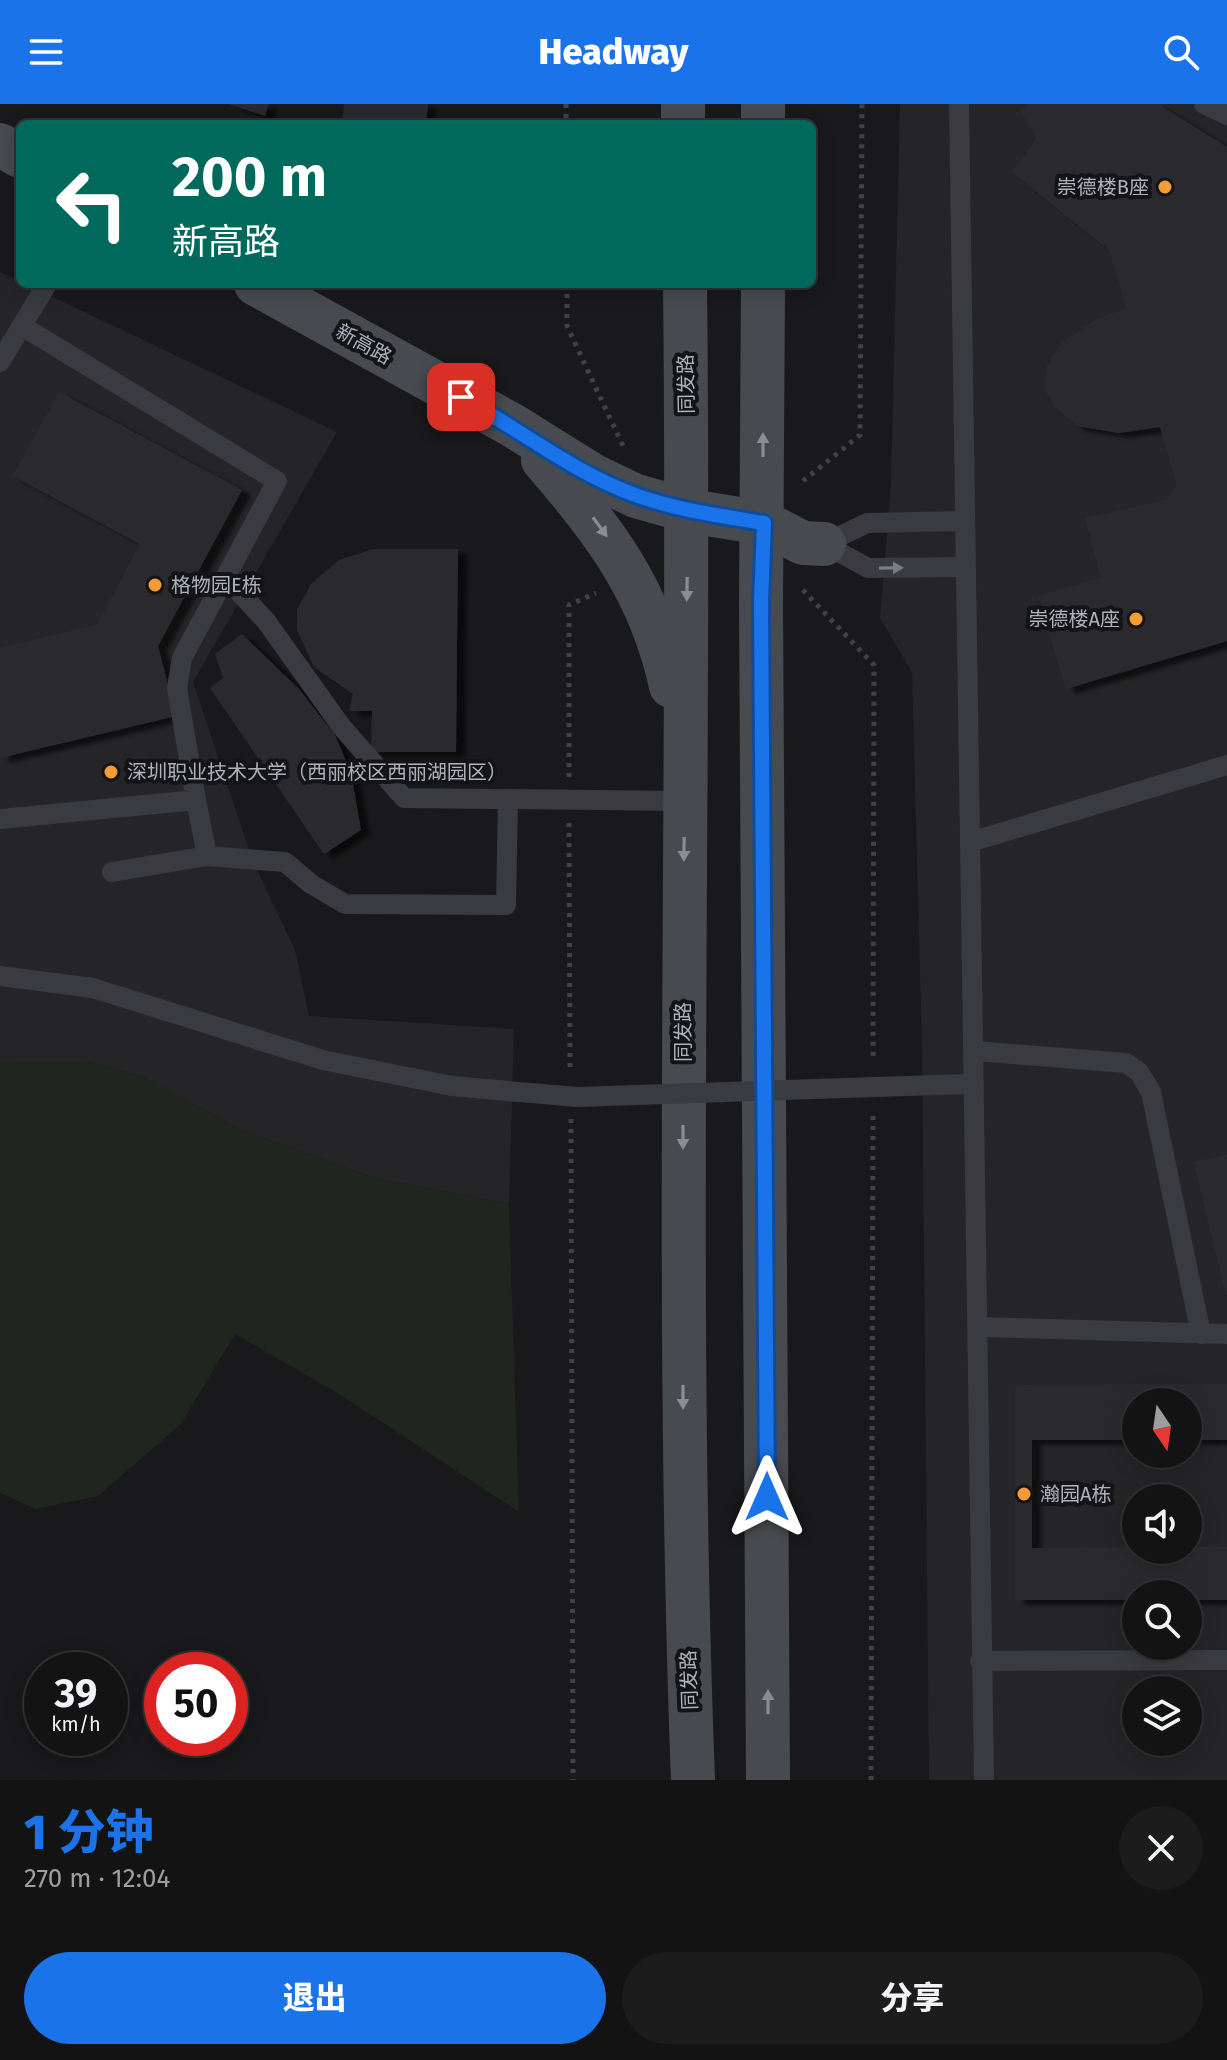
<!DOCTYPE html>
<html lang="zh">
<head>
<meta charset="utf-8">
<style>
  body { margin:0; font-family:"Fira Sans","Noto Sans SC",sans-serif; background:#1c1c1d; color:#f1f3f6; height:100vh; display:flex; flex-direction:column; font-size:30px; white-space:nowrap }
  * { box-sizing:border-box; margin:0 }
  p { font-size:26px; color:#9d9ea0 }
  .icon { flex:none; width:44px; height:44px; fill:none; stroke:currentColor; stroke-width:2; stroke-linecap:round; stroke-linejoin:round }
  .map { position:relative; height:1676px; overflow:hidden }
  .details { display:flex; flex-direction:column; background:#131314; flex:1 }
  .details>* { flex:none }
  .hud { position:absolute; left:16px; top:16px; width:800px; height:168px; border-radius:12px; box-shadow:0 4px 20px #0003,0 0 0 2px #323234; background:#00695c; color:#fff; overflow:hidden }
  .needle { width:52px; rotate:167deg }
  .controls { position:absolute; left:1122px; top:1284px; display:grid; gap:16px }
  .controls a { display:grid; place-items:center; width:80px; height:80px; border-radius:50%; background:#131314; box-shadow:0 4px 20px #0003,0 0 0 2px #323234; font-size:40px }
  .speed { position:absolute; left:24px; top:1548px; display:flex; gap:16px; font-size:40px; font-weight:700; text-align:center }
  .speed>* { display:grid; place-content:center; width:104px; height:104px; border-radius:50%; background:#131314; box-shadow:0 4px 20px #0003,0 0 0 2px #323234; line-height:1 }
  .speed small { font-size:20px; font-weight:400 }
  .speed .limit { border:12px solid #d22; background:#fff; color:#111 }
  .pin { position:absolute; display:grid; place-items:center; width:68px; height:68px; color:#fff; margin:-34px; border-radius:16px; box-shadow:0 4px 12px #0006 }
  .me { position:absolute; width:88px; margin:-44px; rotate:0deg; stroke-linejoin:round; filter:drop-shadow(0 0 6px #0008) }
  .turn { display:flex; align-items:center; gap:28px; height:168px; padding:0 24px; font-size:36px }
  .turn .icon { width:104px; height:104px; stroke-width:2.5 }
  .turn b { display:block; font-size:56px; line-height:68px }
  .round { display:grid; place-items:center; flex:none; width:84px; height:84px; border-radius:42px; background:#1c1c1d }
  .head { display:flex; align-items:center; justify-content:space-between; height:136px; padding:0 24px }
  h1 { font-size:48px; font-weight:800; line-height:60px; color:#1a73e8 }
  .action { display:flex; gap:16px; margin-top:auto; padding:16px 24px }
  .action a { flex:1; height:92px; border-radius:48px; background:#1a73e8; color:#fff; font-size:32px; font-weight:800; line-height:92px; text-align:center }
  .action a+a { background:#1c1c1d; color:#f1f3f6 }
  header { display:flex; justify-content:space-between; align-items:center; height:104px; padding:0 24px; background:#1a73e8; color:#fff; font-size:36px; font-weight:800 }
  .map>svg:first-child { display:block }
</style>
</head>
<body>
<header><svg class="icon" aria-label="menu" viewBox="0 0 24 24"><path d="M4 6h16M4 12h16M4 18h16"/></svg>Headway<svg class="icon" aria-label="search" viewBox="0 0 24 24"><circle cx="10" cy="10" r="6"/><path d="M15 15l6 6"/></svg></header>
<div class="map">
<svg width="1227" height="1676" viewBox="0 0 1227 1676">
  <defs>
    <filter id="shadow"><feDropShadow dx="9" dy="5" stdDeviation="2" flood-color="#0009"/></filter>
  </defs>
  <rect width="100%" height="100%" fill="#19191b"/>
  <g fill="#252528" fill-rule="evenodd">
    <path d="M900,0H1227V1676H929L922,940L912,568L880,514L891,380ZM1136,1298H1188V1350H1136ZM1136,1394H1188V1446H1136ZM1136,1490H1188V1542H1136ZM1136,1586H1188V1638H1136Z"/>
    <path d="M0,168L337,328L193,578L253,758L295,846L309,912L514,925L509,1100L374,1074L244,1027L140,972L86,958L0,959Z"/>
  </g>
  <path fill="#1e261e" d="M86,958L140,972L244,1027L374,1074L509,1100L519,1408L339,1290L235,1230L181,1320L98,1392L36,1405L0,1389V959Z"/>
  <g fill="#2c2c2f" filter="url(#shadow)">
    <path d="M229,0H269L265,12Z"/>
    <path d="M344,0H428L426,20H342Z"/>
    <path d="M1029,0H1158L1227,43V537L1066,585L1038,492L1101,474L1085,414L1166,396L1177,381L1160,323L1119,329L1077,322L1054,302L1045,285L1047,261L1061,240L1095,216L1127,204L1109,146L1012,68L1037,34L1021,8Z"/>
    <path d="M59,288L242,386L158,542L176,612L0,654V544L97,521L140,440L13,372Z"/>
    <path d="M374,445H458L456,648H371L372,607H349L353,590L314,563L297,526V506L311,480L339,456Z"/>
    <path d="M242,530L299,585L335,631L351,669L361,726L324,750L210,584L223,574L215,550Z"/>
    <path d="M1227,1051V1191H1226L1194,1058Z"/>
    <path d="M1227,1280V1336H1188V1298H1136V1336H1032V1444L1227,1443V1496H1188V1490H1136V1496H1015V1281Z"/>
  </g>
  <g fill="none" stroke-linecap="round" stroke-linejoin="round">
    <g stroke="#3f4347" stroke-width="5" stroke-dasharray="4 6" stroke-linecap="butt">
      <path d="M566,0V20"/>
      <path d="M567,180V222L623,342"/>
      <path d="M803,377L860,331L862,0"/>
      <path d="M803,486L874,561L873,957"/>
      <path d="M569,673V501L596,489"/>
      <path d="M569,719L570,969"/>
      <path d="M571,1015L573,1676"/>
      <path d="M871,1676L873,1007"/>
    </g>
    <g stroke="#3a3b40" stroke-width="20">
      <path d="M959,0L984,1676"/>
      <path d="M1204,0L1227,11"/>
      <path d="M0,258L47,180"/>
      <path d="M824,440L868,464L965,463"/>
      <path d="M824,440L867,419L964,417"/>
      <path d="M225,473L266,517L341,622L404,694L685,697"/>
      <path d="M196,696L207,752L285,758L311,780L345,800L506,801L508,695"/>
      <path d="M0,715L196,696L177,584L182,554L277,377L22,222"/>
      <path d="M970,738L1227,661"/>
      <path d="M112,768L207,752"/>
      <path d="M0,872L93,884L323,956L452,982"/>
      <path d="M974,947L1126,959L1139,968L1151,988L1201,1230"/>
      <path d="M937,981L974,980"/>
      <path d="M979,1223L1227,1230"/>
      <path d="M980,1557L1227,1556"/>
    </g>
    <g stroke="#474b50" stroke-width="44">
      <path d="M683,0V20"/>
      <path d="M763,20V0"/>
      <path d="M0,41L20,52"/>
      <path d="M256,180L512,321L592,371L636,392L689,407L764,419L803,439L824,440"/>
      <path d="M685,180C691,679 674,1177 693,1676"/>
      <path d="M763,180L761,499L768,1676"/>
      <path d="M543,356C604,426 651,488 671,582"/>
    </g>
    <path stroke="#3a3b40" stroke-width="20" d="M452,982L577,993L937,981"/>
  </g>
  <defs><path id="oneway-solid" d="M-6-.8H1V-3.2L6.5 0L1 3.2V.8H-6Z" transform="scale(2)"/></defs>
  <g fill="#888e96">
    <use href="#oneway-solid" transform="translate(763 341) rotate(-90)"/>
    <use href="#oneway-solid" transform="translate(600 423) rotate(54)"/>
    <use href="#oneway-solid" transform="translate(687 485) rotate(91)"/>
    <use href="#oneway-solid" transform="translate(684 745) rotate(91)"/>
    <use href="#oneway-solid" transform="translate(683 1033) rotate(90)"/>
    <use href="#oneway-solid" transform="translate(683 1293) rotate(90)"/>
    <use href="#oneway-solid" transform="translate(768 1598) rotate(-90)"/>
  </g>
  <use fill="#787c84" href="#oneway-solid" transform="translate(891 464) rotate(-1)"/>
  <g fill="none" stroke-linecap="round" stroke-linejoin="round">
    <defs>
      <path id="route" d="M461,293C519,325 575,370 638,392C678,406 721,412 764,419L761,499L767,1393"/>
    </defs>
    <use href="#route" stroke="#114b97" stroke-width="20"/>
    <use href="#route" stroke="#1a73e8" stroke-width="14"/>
  </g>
  <g fill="#f79c35" stroke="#141416" stroke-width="3">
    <circle cx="1165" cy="83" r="8"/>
    <circle cx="155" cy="481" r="8"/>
    <circle cx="1136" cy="515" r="8"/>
    <circle cx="111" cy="668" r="8"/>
    <circle cx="1024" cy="1390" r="8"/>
  </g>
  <g text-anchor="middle" stroke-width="8" stroke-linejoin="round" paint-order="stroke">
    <g font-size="20" fill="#abb2bb" stroke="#141416" text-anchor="start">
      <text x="1149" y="90" text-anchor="end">崇德楼B座</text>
      <text x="171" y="488">格物园E栋</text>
      <text x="1120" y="522" text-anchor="end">崇德楼A座</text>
      <text x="127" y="675">深圳职业技术大学（西丽校区西丽湖园区）</text>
      <text x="1040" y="1397">瀚园A栋</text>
    </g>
    <g font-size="20" fill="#abb2bb" stroke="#141416">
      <text transform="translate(364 240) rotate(29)" y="7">新高路</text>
      <text transform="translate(686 280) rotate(-91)" y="7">同发路</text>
      <text transform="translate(683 928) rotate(-90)" y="7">同发路</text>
      <text transform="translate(689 1576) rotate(-92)" y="7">同发路</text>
    </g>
  </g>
</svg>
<div class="controls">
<a><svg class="needle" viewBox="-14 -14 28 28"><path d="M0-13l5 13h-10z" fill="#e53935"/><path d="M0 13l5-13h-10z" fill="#9d9ea0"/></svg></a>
<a><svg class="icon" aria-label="sound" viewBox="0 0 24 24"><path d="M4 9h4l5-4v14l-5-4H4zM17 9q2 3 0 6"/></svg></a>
<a><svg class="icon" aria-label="search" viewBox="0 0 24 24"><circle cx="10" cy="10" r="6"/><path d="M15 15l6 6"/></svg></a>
<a><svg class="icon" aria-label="layers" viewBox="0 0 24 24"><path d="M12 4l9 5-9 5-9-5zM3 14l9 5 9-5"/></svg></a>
</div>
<div class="speed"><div>39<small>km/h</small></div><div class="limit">50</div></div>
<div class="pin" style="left:461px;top:293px;background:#d93025"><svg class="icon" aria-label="arrive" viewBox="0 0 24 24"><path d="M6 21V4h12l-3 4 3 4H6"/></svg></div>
<svg class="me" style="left:767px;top:1393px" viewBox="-20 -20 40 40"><path d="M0-17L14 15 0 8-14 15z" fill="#1a73e8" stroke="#fff" stroke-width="4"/></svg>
<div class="hud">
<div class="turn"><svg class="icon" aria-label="left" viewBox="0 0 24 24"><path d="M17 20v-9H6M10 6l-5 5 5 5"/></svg><div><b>200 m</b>新高路</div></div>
</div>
</div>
<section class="details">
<div class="head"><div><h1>1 分钟</h1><p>270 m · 12:04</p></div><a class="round"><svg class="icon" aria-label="close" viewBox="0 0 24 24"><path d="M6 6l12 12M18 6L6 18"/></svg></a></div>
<div class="action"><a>退出</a><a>分享</a></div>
</section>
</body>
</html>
